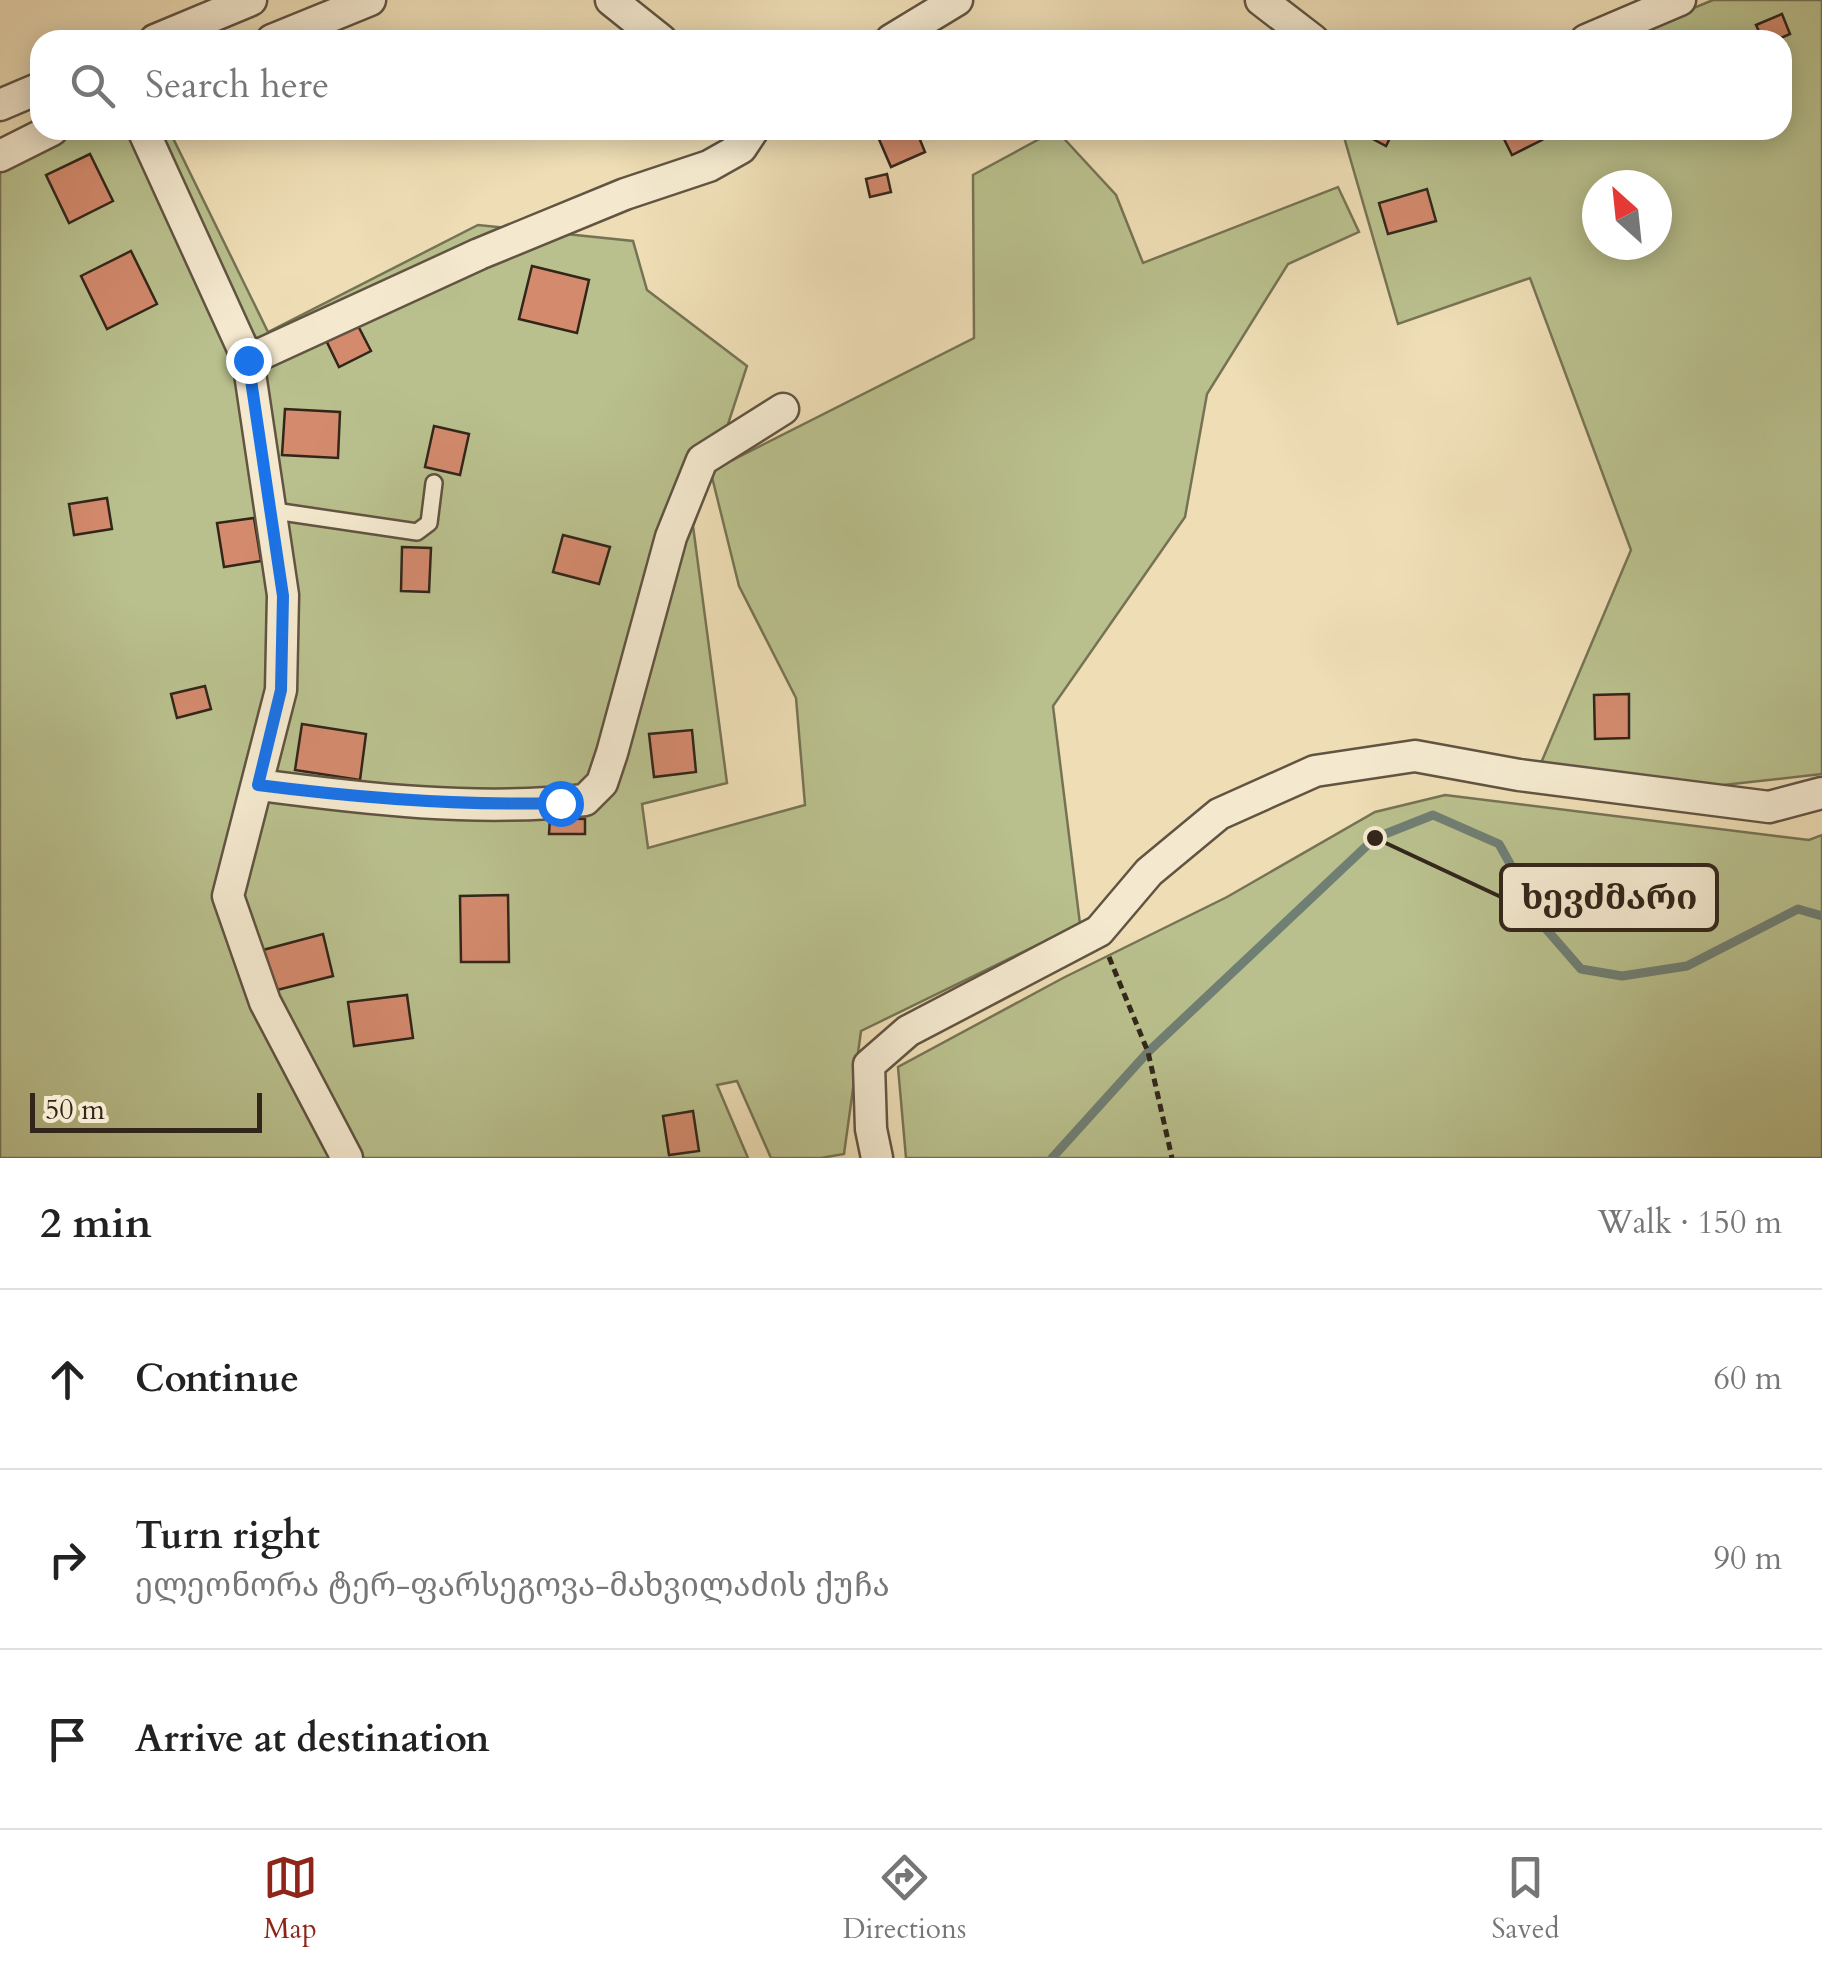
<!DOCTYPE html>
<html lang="en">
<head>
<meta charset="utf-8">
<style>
	:root { --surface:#fff; --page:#f2f2f2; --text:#222; --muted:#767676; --line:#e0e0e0; --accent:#8f2418 }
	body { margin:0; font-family:Cardo,"Noto Serif Georgian",serif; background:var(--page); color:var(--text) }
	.compass { position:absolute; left:1582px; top:170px; width:90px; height:90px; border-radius:50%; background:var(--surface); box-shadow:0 5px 25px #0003; rotate:333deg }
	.scale { position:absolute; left:30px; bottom:25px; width:232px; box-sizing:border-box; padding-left:10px; border:5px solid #32261b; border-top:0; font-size:28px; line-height:35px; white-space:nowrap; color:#32261b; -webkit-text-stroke:8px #f4e9cf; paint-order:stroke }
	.stop { position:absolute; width:30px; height:30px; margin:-22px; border:8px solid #1a73e8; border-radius:50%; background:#fff }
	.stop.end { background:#1a73e8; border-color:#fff; box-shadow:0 2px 10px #0008 }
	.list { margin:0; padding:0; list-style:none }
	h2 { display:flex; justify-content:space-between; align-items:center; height:130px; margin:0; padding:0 40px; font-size:42px }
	h2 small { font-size:32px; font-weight:400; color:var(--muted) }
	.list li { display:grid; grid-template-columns:65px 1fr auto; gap:30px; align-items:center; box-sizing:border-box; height:180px; padding:0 40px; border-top:2px solid var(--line) }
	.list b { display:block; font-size:38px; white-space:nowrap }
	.list p { margin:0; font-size:32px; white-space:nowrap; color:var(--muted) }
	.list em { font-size:32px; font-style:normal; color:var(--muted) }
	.icon { flex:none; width:55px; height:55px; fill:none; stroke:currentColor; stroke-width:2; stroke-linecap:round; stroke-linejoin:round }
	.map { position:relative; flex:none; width:1822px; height:1158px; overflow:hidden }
	.search { position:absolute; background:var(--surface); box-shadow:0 5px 25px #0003; left:30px; right:30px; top:30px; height:110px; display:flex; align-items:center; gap:25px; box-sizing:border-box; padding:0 35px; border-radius:30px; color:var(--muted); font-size:38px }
	.sheet { height:670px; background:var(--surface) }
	nav { display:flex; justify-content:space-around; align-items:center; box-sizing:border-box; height:140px; border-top:2px solid var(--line); background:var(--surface); font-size:28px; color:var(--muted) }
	nav a { display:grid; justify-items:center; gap:5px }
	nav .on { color:var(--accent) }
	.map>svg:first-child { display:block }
	.green { fill:#b9c08d; stroke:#767354; stroke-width:2.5; fill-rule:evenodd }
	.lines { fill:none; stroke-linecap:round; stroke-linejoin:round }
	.stream { stroke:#707f74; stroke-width:9 }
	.building { fill:#d38a6d; stroke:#32261b; stroke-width:2.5 }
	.service-casing { stroke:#615442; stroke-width:20 }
	.minor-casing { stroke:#615442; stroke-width:35 }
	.path { stroke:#32261b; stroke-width:5; stroke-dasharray:8 5; stroke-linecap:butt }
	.service { stroke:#f4e9cf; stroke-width:15 }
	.minor { stroke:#f4e9cf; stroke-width:30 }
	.route { stroke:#1a73e8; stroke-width:12 }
	.leader { fill:none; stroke:#32261b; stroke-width:4 }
	.callout-dot { fill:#32261b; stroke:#f4e9cf; stroke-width:4 }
	.callout { fill:#f4e9cf; stroke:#32261b; stroke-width:4 }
	.callout-label { font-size:35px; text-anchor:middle; font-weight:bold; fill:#32261b }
</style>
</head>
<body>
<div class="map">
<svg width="1822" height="1158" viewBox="0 0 1822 1158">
	<rect width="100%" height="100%" fill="#eeddb5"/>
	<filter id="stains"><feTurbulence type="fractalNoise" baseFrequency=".002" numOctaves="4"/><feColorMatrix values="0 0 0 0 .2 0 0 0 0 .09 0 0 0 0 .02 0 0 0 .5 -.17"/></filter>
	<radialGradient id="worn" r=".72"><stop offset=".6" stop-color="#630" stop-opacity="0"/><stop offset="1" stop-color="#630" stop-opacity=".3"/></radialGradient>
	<path class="green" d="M 1713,0 L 1822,0 L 1822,774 L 1696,788 L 1541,763 L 1631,550 L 1530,278 L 1398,324 L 1342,130 L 1782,130 L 1782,40 L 1616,40 ZM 1597,185 L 1657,185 L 1657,245 L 1597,245 Z
		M 80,130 L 169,130 L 268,332 L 478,225 L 633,241 L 647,290 L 747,366 L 713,470 L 974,338 L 973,175 L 1056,130 L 1116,195 L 1143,263 L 1338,187 L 1359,232 L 1288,264 L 1207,394 L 1185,517 L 1053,706 L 1080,924 L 861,1031 L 844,1154 L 821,1158 L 771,1158 L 737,1081 L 717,1085 L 748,1158 L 0,1158 L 0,170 ZM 711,473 L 739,586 L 796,698 L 805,805 L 648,848 L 642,804 L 727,783 L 693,526 Z
		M 1445,795 L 1809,840 L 1822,835 L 1822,1158 L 906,1158 L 898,1067 L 1063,978 L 1227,897 L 1375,812 Z"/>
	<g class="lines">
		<path class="stream" d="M 1052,1158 L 1148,1052 L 1375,838 L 1433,815 L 1499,844 L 1547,930 L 1581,969 L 1622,976 L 1687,966 L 1798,909 L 1822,916"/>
	</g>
	<path class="building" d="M 1782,14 L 1790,34 L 1776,40 L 1763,40 L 1756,25 Z
		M 875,130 L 916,130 L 925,152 L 891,167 Z
		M 1356,130 L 1394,130 L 1386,146 Z
		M 1537,130 L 1542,140 L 1512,155 L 1500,131 Z
		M 90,154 L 113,201 L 69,223 L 46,175 Z
		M 887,174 L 891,192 L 870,197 L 866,179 Z
		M 1427,189 L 1436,221 L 1388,234 L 1379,203 Z
		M 131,251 L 157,304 L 107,329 L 81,276 Z
		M 532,266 L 589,280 L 577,333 L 519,319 Z
		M 354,318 L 371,351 L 339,367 L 323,334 Z
		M 285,409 L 340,412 L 338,458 L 282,455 Z
		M 434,426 L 469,434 L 460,475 L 425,467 Z
		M 107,498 L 112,529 L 74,535 L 69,504 Z
		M 254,518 L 261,561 L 224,567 L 217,523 Z
		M 563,535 L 610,547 L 599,584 L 553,572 Z
		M 402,547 L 431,548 L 429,592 L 401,591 Z
		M 205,686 L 211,709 L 177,718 L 171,694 Z
		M 1629,694 L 1629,738 L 1595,739 L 1594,695 Z
		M 302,724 L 366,734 L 360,780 L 295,770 Z
		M 692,730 L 696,772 L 654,777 L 649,734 Z
		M 550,818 L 585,819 L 585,834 L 549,834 Z
		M 508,895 L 509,962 L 461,962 L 460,896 Z
		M 323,934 L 333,976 L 273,991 L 263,950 Z
		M 407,995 L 413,1038 L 354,1046 L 348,1002 Z
		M 693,1111 L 699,1151 L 669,1155 L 663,1116 Z"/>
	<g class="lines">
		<g class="service-casing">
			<path id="service" d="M 268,510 L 417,532 L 429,523 L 434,483"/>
		</g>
		<g class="minor-casing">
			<path id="minor" d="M 611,0 L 661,40
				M 1261,0 L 1313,40
				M 155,40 L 251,0
				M 272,40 L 370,0
				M 891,40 L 957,0
				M 1586,40 L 1680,0
				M 0,105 L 40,88
				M 143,130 L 248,360 L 283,595 L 281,690 L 228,896 L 265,1002 L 347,1158
				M 0,156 L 52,130
				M 248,360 L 479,254 L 625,194 L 709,166 L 741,148 L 753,130
				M 259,785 C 366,799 476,812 585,800 L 602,783 L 612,753 L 671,537 L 702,460 L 783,409
				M 877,1158 L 871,1129 L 869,1065 L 908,1031 L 1099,931 L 1149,872 L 1219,814 L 1315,771 L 1415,756 L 1519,775 L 1769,807 L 1822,793"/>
		</g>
		<path class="path" d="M 1109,957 L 1148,1052 L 1172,1158"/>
		<use href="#service" class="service"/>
		<use href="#minor" class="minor"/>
	</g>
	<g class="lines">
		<path class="route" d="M 248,360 L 283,596 L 281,690 L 258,785 C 359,798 458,806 560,803"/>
	</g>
	<path class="leader" d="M1375 838L1501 897"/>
	<circle class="callout-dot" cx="1375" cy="838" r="10"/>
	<rect class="callout" x="1501" y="865" width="216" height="65" rx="10"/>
	<g class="callout-label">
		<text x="1609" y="909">ხევძმარი</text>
	</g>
	<rect width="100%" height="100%" filter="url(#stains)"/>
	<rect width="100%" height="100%" fill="url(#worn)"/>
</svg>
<svg class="compass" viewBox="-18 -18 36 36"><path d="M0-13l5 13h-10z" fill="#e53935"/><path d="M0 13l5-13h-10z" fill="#767676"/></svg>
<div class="scale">50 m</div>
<div class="stop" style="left:560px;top:803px"></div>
<div class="stop end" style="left:248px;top:360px"></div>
<div class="search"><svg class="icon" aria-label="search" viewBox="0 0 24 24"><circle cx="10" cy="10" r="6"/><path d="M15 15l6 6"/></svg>Search here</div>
</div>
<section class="sheet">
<h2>2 min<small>Walk · 150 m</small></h2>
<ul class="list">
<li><svg class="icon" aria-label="ahead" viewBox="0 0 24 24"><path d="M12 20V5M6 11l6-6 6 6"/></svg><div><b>Continue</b></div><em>60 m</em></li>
<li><svg class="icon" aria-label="right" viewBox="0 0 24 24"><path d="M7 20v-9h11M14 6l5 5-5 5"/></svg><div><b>Turn right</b><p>ელეონორა ტერ-ფარსეგოვა-მახვილაძის ქუჩა</p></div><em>90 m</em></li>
<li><svg class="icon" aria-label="arrive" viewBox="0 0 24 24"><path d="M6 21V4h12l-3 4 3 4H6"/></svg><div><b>Arrive at destination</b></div></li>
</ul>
</section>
<nav>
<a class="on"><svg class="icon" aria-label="map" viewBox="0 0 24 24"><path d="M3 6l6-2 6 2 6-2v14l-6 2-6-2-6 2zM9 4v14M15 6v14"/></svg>Map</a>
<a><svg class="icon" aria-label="directions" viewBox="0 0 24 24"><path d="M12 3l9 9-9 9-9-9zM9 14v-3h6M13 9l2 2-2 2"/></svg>Directions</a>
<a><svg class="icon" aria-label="saved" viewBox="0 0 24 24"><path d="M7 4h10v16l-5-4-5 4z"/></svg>Saved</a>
</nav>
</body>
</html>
